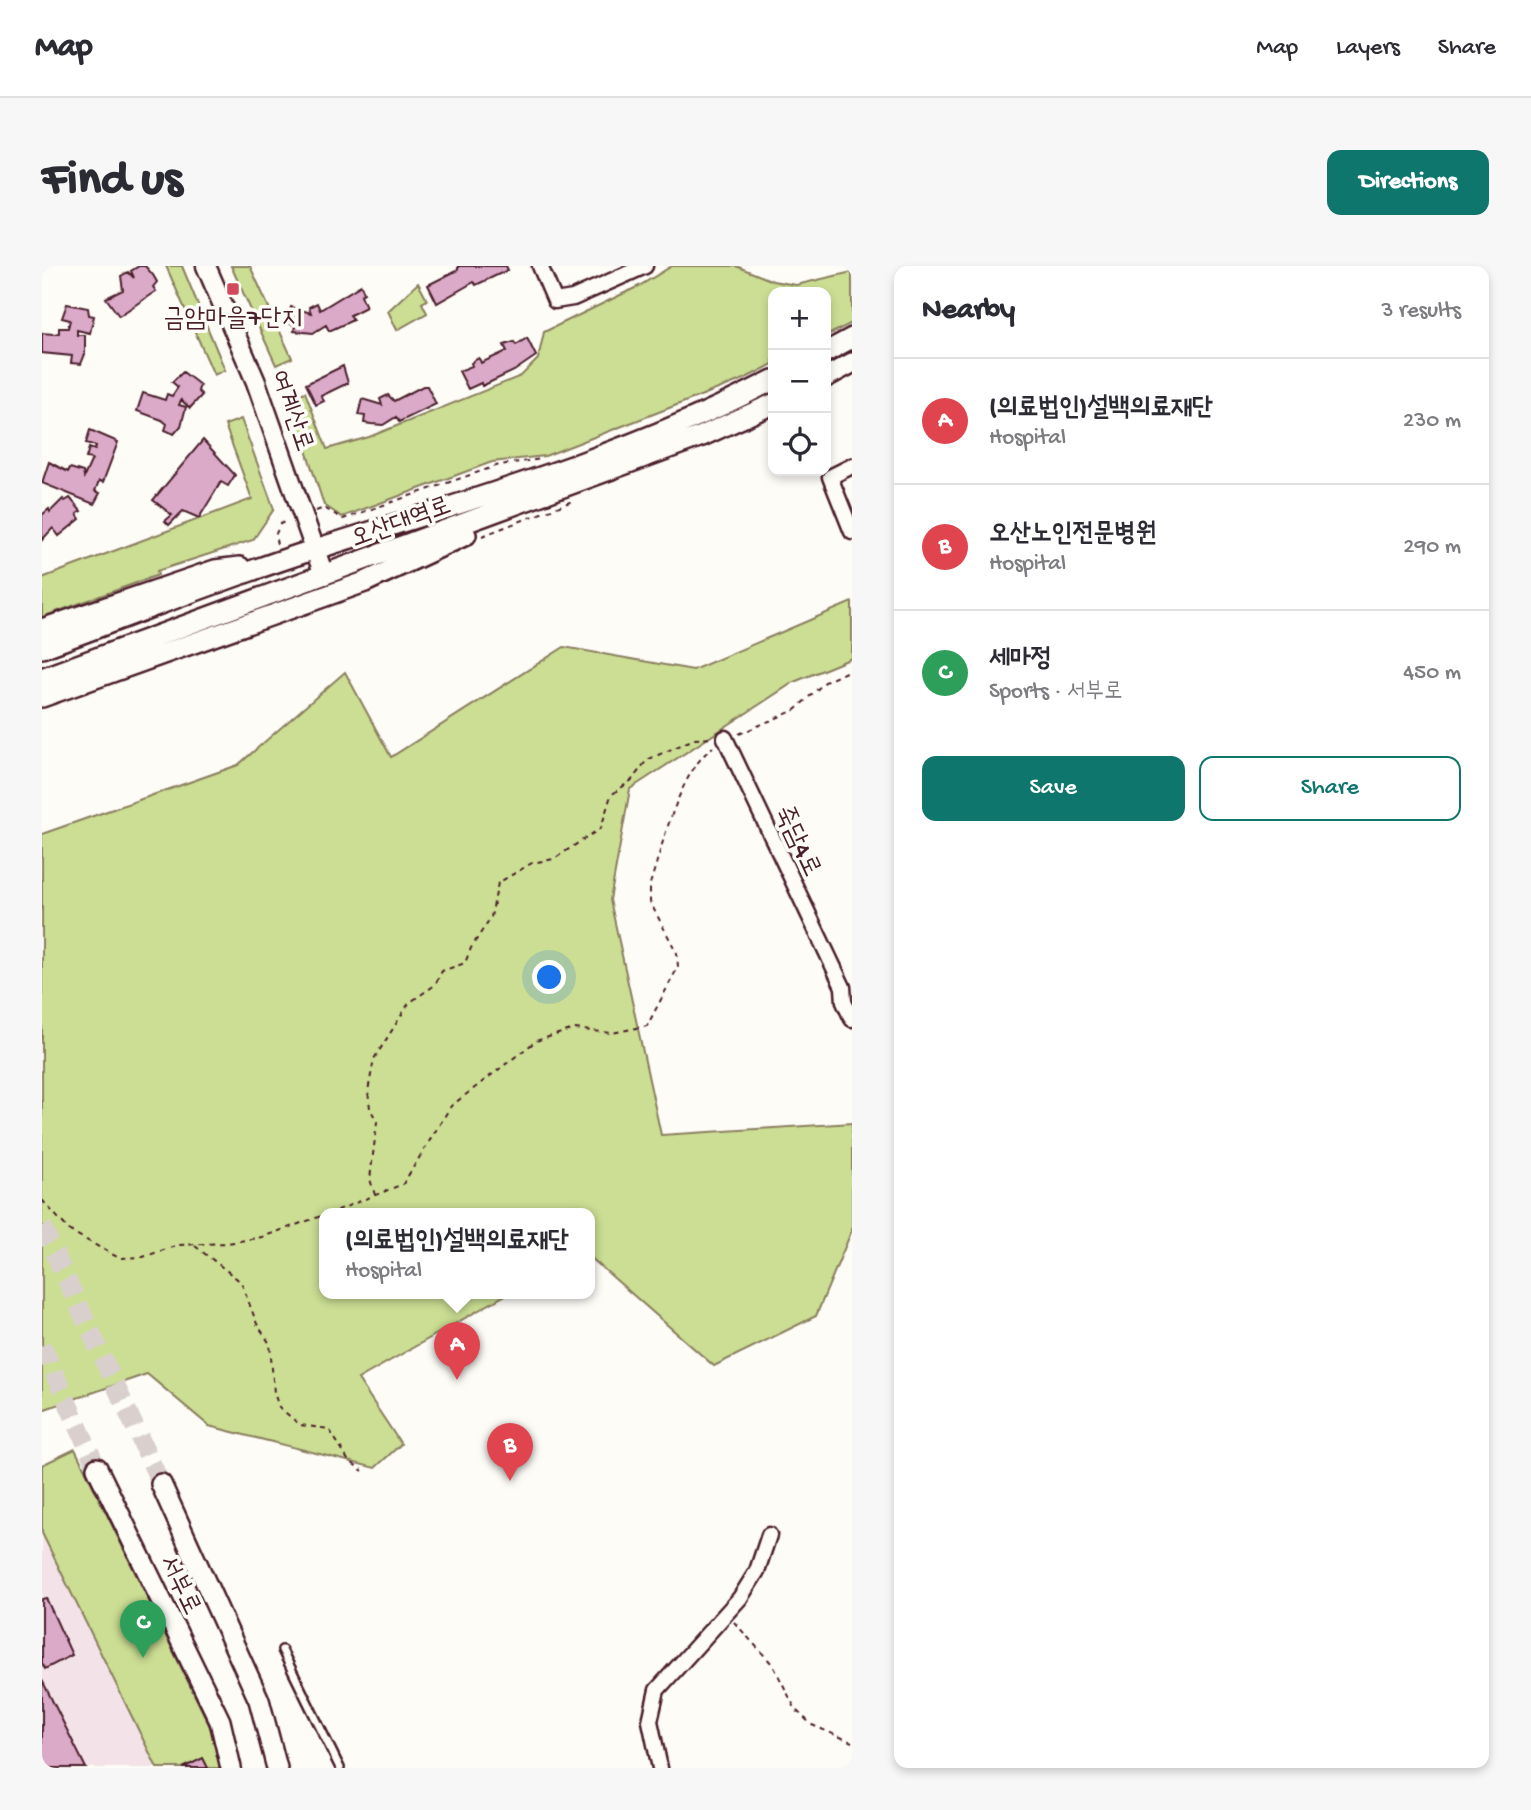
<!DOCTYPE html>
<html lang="en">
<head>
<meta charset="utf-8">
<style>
	:root { --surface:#fff; --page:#f7f7f7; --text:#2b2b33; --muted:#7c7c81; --line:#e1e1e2; --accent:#0f766e }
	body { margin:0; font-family:"Gochi Hand","Poor Story",sans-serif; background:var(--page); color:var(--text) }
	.controls { position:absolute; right:21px; top:21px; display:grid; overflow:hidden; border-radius:14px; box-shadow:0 4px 10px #0003 }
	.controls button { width:63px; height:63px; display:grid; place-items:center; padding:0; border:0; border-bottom:2px solid var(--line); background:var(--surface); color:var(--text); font:35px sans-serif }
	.you { position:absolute; left:508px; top:712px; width:24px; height:24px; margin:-18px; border:5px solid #fff; border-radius:50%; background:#1a73e8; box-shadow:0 0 0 10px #1a73e833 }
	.badge { display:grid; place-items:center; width:46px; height:46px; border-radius:50%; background:var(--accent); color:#fff; font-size:23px; font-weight:700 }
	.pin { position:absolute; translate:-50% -58px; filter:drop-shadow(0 2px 4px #0008) }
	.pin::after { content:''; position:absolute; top:37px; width:24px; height:21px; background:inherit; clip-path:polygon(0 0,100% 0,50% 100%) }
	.popup { position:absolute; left:277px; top:942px; width:276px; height:91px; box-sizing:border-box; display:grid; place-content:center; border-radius:14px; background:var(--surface); filter:drop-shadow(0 2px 5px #0005); font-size:23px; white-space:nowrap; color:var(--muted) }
	.popup b { font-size:26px; color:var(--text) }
	.popup::after { content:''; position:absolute; left:50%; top:100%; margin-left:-14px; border:14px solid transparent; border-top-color:var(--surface) }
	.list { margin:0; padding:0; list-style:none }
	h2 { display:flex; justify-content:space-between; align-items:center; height:91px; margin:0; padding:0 28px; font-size:30px }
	h2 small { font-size:23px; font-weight:400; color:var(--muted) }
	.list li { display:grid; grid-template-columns:46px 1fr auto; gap:21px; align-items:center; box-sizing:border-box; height:126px; padding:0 28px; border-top:2px solid var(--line) }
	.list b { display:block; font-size:26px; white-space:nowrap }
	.list p { margin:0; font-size:23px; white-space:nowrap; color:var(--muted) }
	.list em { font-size:23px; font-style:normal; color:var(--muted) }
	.actions { display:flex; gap:14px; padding:21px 28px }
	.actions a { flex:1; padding:16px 0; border:2px solid var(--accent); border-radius:14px; text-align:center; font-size:24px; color:var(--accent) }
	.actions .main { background:var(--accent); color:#fff }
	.icon { flex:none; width:38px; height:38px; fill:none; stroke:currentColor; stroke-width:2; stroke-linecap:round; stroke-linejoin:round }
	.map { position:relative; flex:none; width:810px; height:1502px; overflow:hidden; border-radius:14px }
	header { display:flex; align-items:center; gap:42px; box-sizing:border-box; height:98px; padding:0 35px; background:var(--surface); border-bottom:2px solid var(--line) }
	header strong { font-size:33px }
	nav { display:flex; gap:38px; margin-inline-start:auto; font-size:24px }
	.intro { display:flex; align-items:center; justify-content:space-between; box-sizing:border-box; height:168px; padding:0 42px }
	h1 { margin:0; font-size:49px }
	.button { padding:18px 32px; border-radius:14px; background:var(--accent); color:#fff; font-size:24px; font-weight:700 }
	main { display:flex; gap:42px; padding:0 42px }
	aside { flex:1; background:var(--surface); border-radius:14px; box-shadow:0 4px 10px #0003 }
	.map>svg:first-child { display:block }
	.built { fill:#f3e3e9 }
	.green { fill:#cbde93; stroke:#8a7e5f; stroke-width:2 }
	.building { fill:#dbaac9; stroke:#4a1f2b; stroke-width:2 }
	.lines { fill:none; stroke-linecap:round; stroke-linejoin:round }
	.secondary-tunnel { stroke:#d9d0ce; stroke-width:19; stroke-dasharray:19 10; stroke-linecap:butt }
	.service-casing { stroke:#4a1f2b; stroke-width:12 }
	.minor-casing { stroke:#4a1f2b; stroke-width:19 }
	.tertiary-casing { stroke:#4a1f2b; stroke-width:23 }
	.secondary-casing { stroke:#4a1f2b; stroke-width:24 }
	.path { stroke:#4a1f2b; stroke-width:2; stroke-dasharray:5 5; stroke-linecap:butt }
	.service { stroke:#fdfcf7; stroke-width:7 }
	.minor { stroke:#fdfcf7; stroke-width:14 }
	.tertiary { stroke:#fdfcf7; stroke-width:18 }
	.secondary { stroke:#fdfcf7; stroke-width:19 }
	.poi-dot { fill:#d1495b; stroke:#fdfcf7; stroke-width:2.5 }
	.labels { text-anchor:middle; stroke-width:7; stroke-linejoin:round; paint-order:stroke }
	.poi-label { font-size:26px; fill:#4a1f2b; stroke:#fdfcf7 }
	.street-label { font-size:26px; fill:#4a1f2b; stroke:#fdfcf7 }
</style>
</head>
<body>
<header>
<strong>Map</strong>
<nav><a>Map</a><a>Layers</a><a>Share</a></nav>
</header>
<div class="intro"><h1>Find us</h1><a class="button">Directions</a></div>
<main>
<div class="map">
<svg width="810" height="1502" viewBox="0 0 810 1502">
	<rect width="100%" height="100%" fill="#fdfcf7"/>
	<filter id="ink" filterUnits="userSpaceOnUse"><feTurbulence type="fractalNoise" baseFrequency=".0143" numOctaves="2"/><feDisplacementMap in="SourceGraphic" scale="14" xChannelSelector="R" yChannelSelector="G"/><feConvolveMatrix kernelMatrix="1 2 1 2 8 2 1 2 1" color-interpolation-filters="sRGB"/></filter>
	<g filter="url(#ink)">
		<path class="built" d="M 0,1267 L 115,1502 L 0,1502 Z"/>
		<path class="green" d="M 124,0 L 140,0 L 183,104 L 172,109 Z
			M 189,0 L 208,0 L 250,92 L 234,99 Z
			M 630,0 L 694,0 L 731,15 L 754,19 L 810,6 L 810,57 L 784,70 L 784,26 L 731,26 L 731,98 L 702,113 L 503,190 L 450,196 L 300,251 L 282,239 L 247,132 L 263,126 L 285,183 L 327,171 L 479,110 L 496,93 L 502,66 L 597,20 Z
			M 376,17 L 385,34 L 380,37 L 385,47 L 355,64 L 346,45 Z
			M 199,153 L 232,243 L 211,274 L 115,305 L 116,309 L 0,351 L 0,312 L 210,233 L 183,159 Z
			M 810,336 L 810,392 L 752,416 L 588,523 L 568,634 L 619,869 L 810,857 L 810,964 L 774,1050 L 672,1100 L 548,991 L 548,948 L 282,948 L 282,1028 L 465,1028 L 316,1113 L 359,1178 L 333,1202 L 167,1160 L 105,1108 L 0,1144 L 0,568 L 196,499 L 303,406 L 349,491 L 522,381 L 651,404 Z
			M 33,1183 L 188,1502 L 115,1502 L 0,1267 L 0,1199 Z"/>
		<path class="building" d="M 97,0 L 103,0 L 111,9 L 115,16 L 111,21 L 114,25 L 77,50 L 64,32 L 81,24 L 79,10 L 86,6 L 92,12 L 89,5 Z
			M 464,0 L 466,4 L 434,19 L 432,16 L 395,37 L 386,19 L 416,4 L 416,0 Z
			M 319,19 L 322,27 L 319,29 L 324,41 L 308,49 L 311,54 L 287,65 L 284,59 L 271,67 L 252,65 L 253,59 L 245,57 L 249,41 L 269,47 L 267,41 L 275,37 L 278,44 Z
			M 25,38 L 46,42 L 47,49 L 52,50 L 48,67 L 35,64 L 35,69 L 43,69 L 43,88 L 39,98 L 29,97 L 30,90 L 0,87 L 0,67 L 12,68 L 17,67 L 17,62 L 26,62 L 28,54 L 20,52 Z
			M 485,72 L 494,90 L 472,105 L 440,120 L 439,117 L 426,123 L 417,105 L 430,100 L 429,97 L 433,94 L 437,92 L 439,97 L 465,85 L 462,79 L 472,76 L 474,79 Z
			M 301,100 L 306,117 L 279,130 L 282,135 L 274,139 L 264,118 Z
			M 141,106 L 158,119 L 156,125 L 160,129 L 148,142 L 139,134 L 137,139 L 144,141 L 139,160 L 132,168 L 123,164 L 125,158 L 120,154 L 95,145 L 101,127 L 123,134 L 125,128 L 130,130 L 136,121 L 130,116 Z
			M 381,120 L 385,120 L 394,138 L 357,156 L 354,151 L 341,159 L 329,158 L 322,157 L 323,150 L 316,149 L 320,133 L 340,139 L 338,133 L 346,129 L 352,135 Z
			M 48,164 L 76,176 L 61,216 L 57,215 L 53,225 L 58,227 L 52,238 L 0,217 L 7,196 L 26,206 L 28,202 L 41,206 L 42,211 L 50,193 L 44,192 L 47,182 L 53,184 L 54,180 L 44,177 Z
			M 161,174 L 193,209 L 186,220 L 179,216 L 157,252 L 141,245 L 127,259 L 123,255 L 130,249 L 111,234 Z
			M 28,232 L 39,245 L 35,248 L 38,253 L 17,270 L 11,262 L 0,274 L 0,249 L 7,243 L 8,246 L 21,233 L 23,235 Z
			M 4,1332 L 30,1389 L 3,1403 L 0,1397 L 0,1333 Z
			M 0,1414 L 44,1502 L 0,1502 Z
			M 161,1492 L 166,1502 L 141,1502 Z"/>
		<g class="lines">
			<path class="secondary-tunnel" d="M 0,960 L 119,1218
				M 0,1080 L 55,1202"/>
			<g class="service-casing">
				<path id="service" d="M 240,1384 L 298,1502"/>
			</g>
			<g class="minor-casing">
				<path id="minor" d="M 498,0 L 513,35 L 531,32 L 603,0
					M 810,200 L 788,211 L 810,266
					M 683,472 L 801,721 L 802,736 L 810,753
					M 618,1502 L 608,1455 L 615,1424 L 698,1332 L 715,1305 L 727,1269"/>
			</g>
			<g class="tertiary-casing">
				<path id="tertiary" d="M 164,0 L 214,116 L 282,309"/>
			</g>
			<g class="secondary-casing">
				<path id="secondary" d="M 784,86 L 810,72
					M 784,111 L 810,97
					M 0,363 L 173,304 L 198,301
					M 0,382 C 91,349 182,312 274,283 C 426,235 590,188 731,114
					M 0,412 L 660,170 L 731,138
					M 0,431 L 323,316 L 424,269
					M 55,1202 L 178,1455 L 189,1502
					M 119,1218 L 217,1434 L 235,1502"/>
			</g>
			<path class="path" d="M 274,245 L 282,242 L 301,253 L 457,199 L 500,193
				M 440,270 L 533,234
				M 235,278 L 233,270 L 238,258 L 245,255
				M 697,468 L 753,444 L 783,416 L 810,403
				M 333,929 L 328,913 L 335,856 L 328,842 L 326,825 L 332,793 L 367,737 L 393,719 L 400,705 L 423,697 L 429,682 L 449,651 L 456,617 L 490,597 L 512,593 L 559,562 L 569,529 L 590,514 L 605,494 L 652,473 L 672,472
				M 0,934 L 28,965 L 77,992 L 101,991 L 136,979 L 186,977 L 220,971 L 282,949
				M 286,948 L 361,918 L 409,840 L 494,775 L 532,763 L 570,767 L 605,760 L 636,701 L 635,687 L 608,636 L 608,618 C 621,578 637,506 671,481
				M 153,980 L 199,1016 L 215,1058 L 228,1078 L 232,1127 L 237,1141 L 258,1159 L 287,1163 L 306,1194 L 321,1205
				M 692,1356 L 731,1399 L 754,1444 L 770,1459 L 810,1476"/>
			<use href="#service" class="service"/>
			<use href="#minor" class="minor"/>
			<use href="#tertiary" class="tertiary"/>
			<use href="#secondary" class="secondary"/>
		</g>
	</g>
	<rect class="poi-dot" x="184" y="16" width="14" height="14" rx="3.5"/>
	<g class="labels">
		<g class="poi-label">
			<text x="191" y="59">금암마을7단지</text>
		</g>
		<g class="street-label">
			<text transform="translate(252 144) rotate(71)" y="9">여계산로</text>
			<text transform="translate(358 254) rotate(-20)" y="9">오산대역로</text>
			<text transform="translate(758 574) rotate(65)" y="9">죽담4로</text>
			<text transform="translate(140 1318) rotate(64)" y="9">서부로</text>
		</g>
	</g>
</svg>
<div class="controls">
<button>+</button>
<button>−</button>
<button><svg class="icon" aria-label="locate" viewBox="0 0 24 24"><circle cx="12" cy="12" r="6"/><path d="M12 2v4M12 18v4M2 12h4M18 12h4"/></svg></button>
</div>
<div class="you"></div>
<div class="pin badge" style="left:415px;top:1114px;background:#e0444e">A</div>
<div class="popup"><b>(의료법인)설백의료재단</b>Hospital</div>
<div class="pin badge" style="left:468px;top:1215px;background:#e0444e">B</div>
<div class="pin badge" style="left:101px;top:1392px;background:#2e9e5b">C</div>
</div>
<aside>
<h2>Nearby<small>3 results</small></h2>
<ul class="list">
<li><span class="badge" style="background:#e0444e">A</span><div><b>(의료법인)설백의료재단</b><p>Hospital</p></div><em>230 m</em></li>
<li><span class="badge" style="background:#e0444e">B</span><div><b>오산노인전문병원</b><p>Hospital</p></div><em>290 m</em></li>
<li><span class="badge" style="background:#2e9e5b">C</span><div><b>세마정</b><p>Sports · 서부로</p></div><em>450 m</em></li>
</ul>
<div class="actions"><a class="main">Save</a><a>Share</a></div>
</aside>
</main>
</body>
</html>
